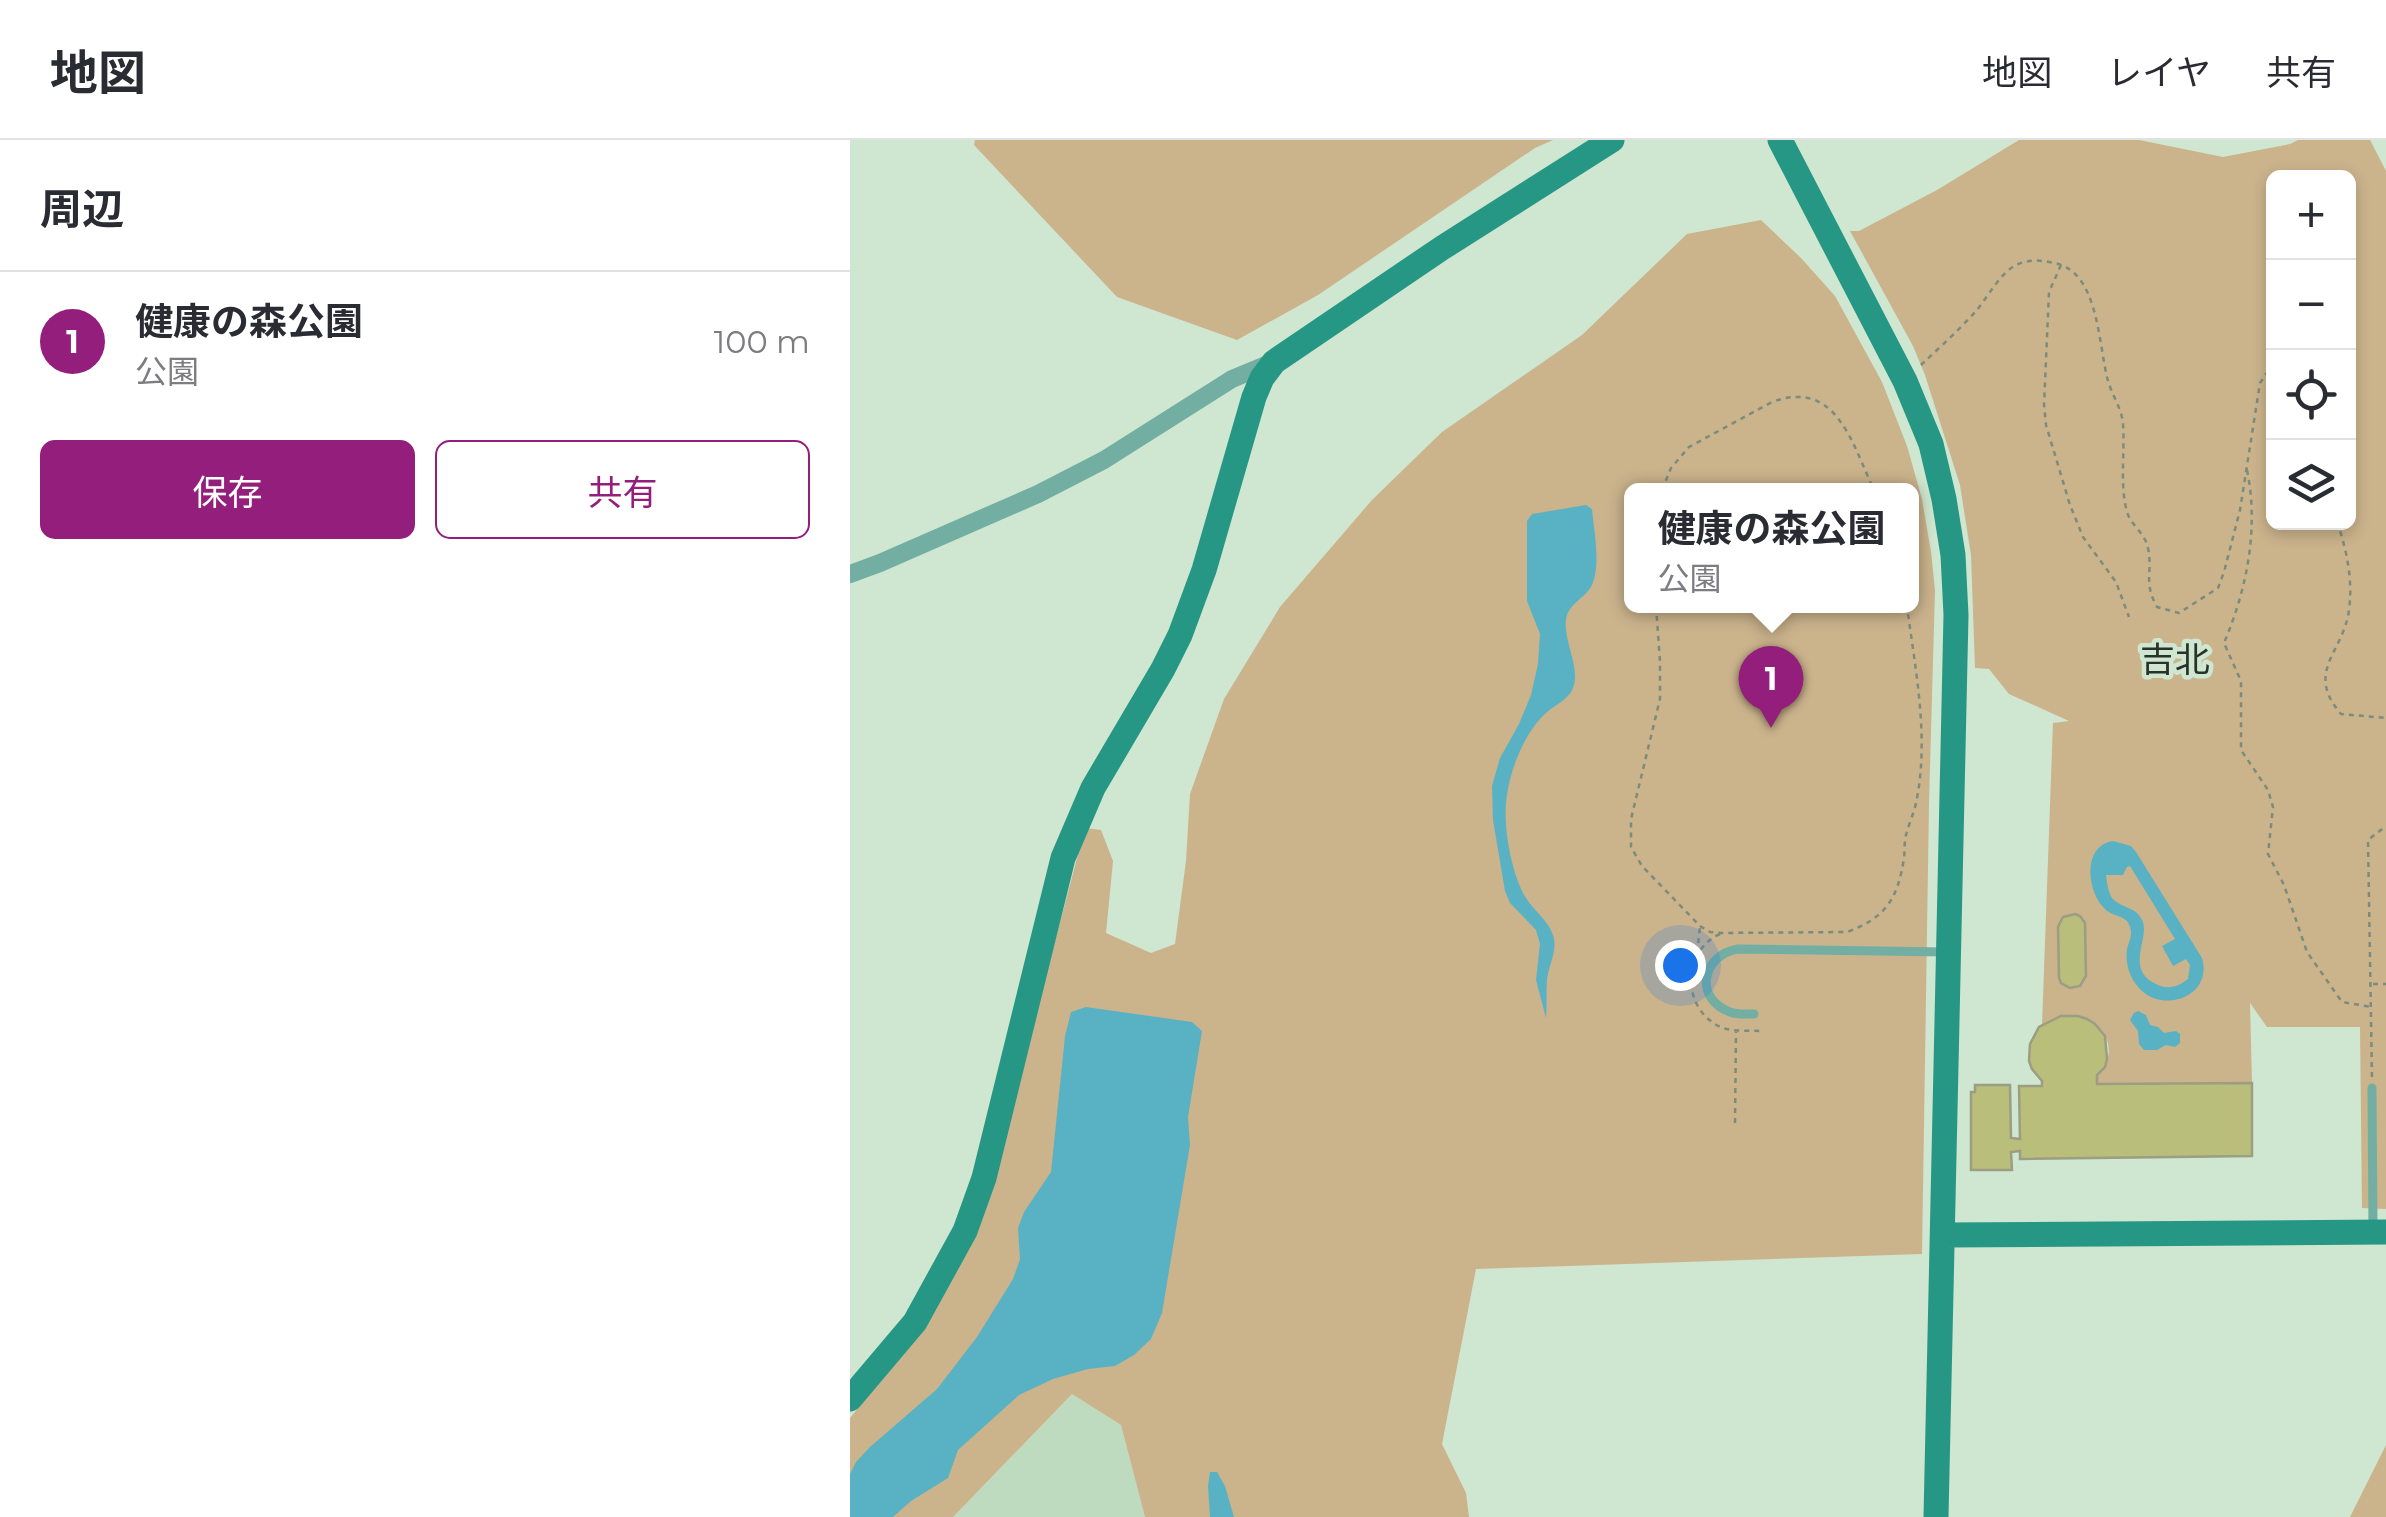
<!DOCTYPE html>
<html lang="ja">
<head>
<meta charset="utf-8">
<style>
	:root { --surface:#fff; --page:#f2f2f3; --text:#2b2b33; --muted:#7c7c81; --line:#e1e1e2; --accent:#941e7b }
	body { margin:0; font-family:Montserrat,"Noto Sans JP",sans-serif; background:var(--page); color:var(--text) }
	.controls { position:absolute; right:30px; top:30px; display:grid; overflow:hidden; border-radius:15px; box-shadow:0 5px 15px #0003 }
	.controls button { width:90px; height:90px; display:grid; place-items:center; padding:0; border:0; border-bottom:2px solid var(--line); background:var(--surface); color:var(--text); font:50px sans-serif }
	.you { position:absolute; left:830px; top:825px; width:35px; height:35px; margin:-25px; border:8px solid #fff; border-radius:50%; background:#1a73e8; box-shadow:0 0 0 15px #1a73e833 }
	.badge { display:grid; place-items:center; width:65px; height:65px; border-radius:50%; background:var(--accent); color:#fff; font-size:32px; font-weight:700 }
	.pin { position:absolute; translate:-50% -82px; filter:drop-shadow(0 2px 5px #0008) }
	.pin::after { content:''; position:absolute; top:52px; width:35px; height:30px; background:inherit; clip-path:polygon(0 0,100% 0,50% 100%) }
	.popup { position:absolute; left:774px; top:343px; width:295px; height:130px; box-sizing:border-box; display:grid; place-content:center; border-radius:15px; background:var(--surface); filter:drop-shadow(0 2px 8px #0005); font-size:32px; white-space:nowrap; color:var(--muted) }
	.popup b { font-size:38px; color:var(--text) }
	.popup::after { content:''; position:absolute; left:50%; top:100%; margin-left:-20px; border:20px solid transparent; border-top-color:var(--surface) }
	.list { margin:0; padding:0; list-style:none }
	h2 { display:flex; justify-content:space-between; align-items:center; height:130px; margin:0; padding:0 40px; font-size:42px }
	h2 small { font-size:32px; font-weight:400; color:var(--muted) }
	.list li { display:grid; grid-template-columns:65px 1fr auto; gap:30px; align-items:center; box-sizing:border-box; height:140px; padding:0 40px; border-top:2px solid var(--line) }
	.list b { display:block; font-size:38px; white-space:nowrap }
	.list p { margin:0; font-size:32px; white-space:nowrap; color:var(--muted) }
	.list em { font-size:32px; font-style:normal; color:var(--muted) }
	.actions { display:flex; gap:20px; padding:30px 40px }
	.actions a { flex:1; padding:22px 0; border:2px solid var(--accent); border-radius:15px; text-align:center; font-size:35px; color:var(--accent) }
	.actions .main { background:var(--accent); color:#fff }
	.icon { flex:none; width:55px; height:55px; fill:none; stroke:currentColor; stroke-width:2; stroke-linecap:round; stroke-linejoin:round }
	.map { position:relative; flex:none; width:1536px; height:1377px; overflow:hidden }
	header { display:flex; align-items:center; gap:60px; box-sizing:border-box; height:140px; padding:0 50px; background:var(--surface); border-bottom:2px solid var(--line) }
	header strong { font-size:48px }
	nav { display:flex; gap:55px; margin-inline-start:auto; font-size:35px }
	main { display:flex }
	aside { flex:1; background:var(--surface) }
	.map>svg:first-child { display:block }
	.built { fill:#bedbbf }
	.green { fill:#cbb38c; fill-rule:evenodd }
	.water { fill:#59b2c4; fill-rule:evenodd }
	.building { fill:#b9be7b; stroke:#9b9e82; stroke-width:2.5 }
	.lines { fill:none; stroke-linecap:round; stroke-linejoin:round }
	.path { stroke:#7c8c7c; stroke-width:2.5; stroke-dasharray:5 5; stroke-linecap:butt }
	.lane { stroke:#72afa2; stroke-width:9 }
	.street { stroke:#72afa2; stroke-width:18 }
	.secondary { stroke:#279785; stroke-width:25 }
	.labels { text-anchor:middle; stroke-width:9; stroke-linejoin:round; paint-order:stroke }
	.quarter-label { font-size:35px; fill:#293229; stroke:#cfe6d0 }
</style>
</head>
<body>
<header>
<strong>地図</strong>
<nav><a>地図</a><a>レイヤ</a><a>共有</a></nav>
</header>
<main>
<aside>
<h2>周辺<small></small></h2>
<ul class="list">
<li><span class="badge">1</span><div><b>健康の森公園</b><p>公園</p></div><em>100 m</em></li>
</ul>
<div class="actions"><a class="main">保存</a><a>共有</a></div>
</aside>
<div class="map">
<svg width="1536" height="1377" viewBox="0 0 1536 1377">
	<rect width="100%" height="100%" fill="#cfe6d0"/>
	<path class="built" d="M 222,1254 L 271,1285 L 295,1377 L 103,1377 Z"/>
	<path class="green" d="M 125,0 L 703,0 L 685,8 L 468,155 L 387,200 L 267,157 L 124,5 Z
		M 1169,0 L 1289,0 L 1373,17 L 1440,4 L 1448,0 L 1520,0 L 1536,31 L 1536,1069 L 1512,1068 L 1510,887 L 1417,887 L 1400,863 L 1402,943 L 1247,944 L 1247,935 C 1280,903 1238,857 1192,885 L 1203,583 L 1219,581 L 1159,554 L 1139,529 L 1125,528 L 1121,415 L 1110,345 L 1075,235 L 1063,206 L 1000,91 L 1009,91 L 1087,50 ZM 1424,38 L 1498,38 L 1498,382 L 1424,382 Z
		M 911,80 L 951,118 L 985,156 L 1032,242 L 1057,306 L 1072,359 L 1081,412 L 1085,450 L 1079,663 L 1072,1114 L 626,1129 L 592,1304 L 616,1353 L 619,1377 L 295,1377 L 271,1285 L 222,1254 L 103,1377 L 0,1377 L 0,1278 L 71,1191 L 142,1040 L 235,688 L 251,690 L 263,721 L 256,793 L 301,813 L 325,804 L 336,721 L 340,654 L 374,559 L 430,467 L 522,360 L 592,292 L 732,195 L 837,94 ZM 781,350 L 1061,350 L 1061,466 L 781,466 Z
		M 1536,1305 L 1536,1377 L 1500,1377 Z"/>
	<path class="water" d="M 736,365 L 742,369 C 744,392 751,424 742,445 C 735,459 718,463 716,480 C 713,500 731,529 723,548 C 719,559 705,565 696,573 C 675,592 661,627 657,655 C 652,683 661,734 676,758 C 684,771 698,780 703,795 C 708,810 699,824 697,839 C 696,852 697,865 696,878 L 686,840 L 690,804 L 686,790 L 660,763 L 655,751 L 643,680 L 642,646 L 650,618 L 669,584 L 681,555 L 688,524 L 690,494 L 677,461 L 677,381 L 682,374 Z
		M 1263,701 L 1281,706 L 1286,712 L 1352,818 C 1363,855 1316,873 1292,851 C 1280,840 1275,825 1277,809 C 1279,801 1283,795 1280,787 C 1277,775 1264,777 1256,770 C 1237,754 1231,706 1263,701 ZM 1280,726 L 1325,799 L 1312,806 L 1323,826 L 1336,819 L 1340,825 L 1338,839 C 1329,846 1319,850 1308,845 C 1274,831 1299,800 1293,782 C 1287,766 1272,769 1262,758 C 1258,752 1257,742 1256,735 L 1273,735 L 1277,727 Z
		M 236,867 L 342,882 L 352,891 L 338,977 L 340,1005 L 312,1173 L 301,1199 L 284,1215 L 265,1226 L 238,1229 L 203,1239 L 169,1255 L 108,1310 L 98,1338 L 61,1361 L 43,1377 L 0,1377 L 0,1334 L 6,1322 L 20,1307 L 87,1249 L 127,1197 L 163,1139 L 170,1119 L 168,1088 L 174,1072 L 201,1032 L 215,896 L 221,872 Z
		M 1288,871 L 1296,875 L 1300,885 L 1308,887 L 1314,893 L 1326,891 L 1330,894 L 1330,903 L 1325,907 L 1316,905 L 1307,910 L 1294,910 L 1289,904 L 1288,891 L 1280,880 L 1284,873 Z
		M 360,1332 L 367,1332 L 375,1346 L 384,1377 L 360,1377 L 358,1346 Z"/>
	<path class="building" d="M 1225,774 L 1230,776 L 1235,783 L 1236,836 L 1230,846 L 1220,848 L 1211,843 L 1209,838 L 1208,787 L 1213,777 Z
		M 1211,876 L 1228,876 L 1237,879 L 1245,884 L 1255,896 L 1257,919 L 1255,927 L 1247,935 L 1247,944 L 1402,943 L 1402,1016 L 1170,1019 L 1170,1011 L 1161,1012 L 1162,1030 L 1121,1030 L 1121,952 L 1125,952 L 1125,945 L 1160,945 L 1161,998 L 1170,999 L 1169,946 L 1192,946 L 1192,941 L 1182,929 L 1179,921 L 1180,904 L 1189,887 Z"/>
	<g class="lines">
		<path class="path" d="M 1211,125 L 1199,152 L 1194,265 L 1196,285 L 1220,365 L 1233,397 L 1266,442 L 1279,477
			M 1071,225 C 1089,208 1109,190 1126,171 C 1138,157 1149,134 1166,125 C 1178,119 1192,120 1204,123 C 1249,131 1248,204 1258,241 C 1262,255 1272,269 1273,284 C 1275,312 1270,341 1276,368 C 1279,385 1295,392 1298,408 C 1303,432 1293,442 1307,467 L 1329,473 L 1368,448 L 1374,432 L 1390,370 L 1410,243 L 1418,231 L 1424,229
			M 1397,330 C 1409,388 1397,449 1374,503 L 1391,541 L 1391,610 L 1418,650 L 1423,667 L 1418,714 L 1434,745 L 1457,812 L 1492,862 L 1522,867
			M 812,350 L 821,328 L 839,307 L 922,262 C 987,238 1002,304 1024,350
			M 1487,382 C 1497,410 1503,441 1499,470 C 1494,512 1454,531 1491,574 L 1536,578
			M 806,466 L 810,521 L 810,559 L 781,679 L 781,707 L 792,726 L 850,786 L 860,792 L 871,793 L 997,792 C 1036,778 1048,758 1054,718 C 1055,710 1054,703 1056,695 C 1059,683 1065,671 1067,658 C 1079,595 1065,528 1057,466
			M 870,794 C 834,810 831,863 865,884 C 878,893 896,890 911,891
			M 847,813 L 850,787
			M 1523,844 L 1536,844
			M 1522,937 L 1518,700 L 1536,686
			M 885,983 L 886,892"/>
		<path class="lane" d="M 904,874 C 896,874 887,875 880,872 C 844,859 851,815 888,809 L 1096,812
			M 1522,948 L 1523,1089"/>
		<path class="street" d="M 0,434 L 30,423 L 188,354 L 254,320 L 382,239 L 423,222"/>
		<path class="secondary" d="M 930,0 L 1055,241 L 1081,304 L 1094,359 L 1103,415 L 1106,475 L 1086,1377
			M 1093,1095 L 1536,1092
			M 0,1259 L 65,1182 L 115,1091 L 134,1038 L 213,718 L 243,648 L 313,529 L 330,495 L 354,430 L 404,257 L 412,238 L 424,222 L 592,108 L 762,0"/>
	</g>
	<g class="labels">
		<g class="quarter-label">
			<text x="1325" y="532">吉北</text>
		</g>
	</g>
</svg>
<div class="controls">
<button>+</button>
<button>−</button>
<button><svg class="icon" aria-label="locate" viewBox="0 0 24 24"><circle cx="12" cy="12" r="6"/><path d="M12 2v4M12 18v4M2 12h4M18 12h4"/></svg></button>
<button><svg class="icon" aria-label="layers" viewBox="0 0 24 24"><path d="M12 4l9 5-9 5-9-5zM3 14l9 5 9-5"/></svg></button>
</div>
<div class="you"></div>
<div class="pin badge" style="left:921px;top:588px">1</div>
<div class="popup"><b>健康の森公園</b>公園</div>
</div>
</main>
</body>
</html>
